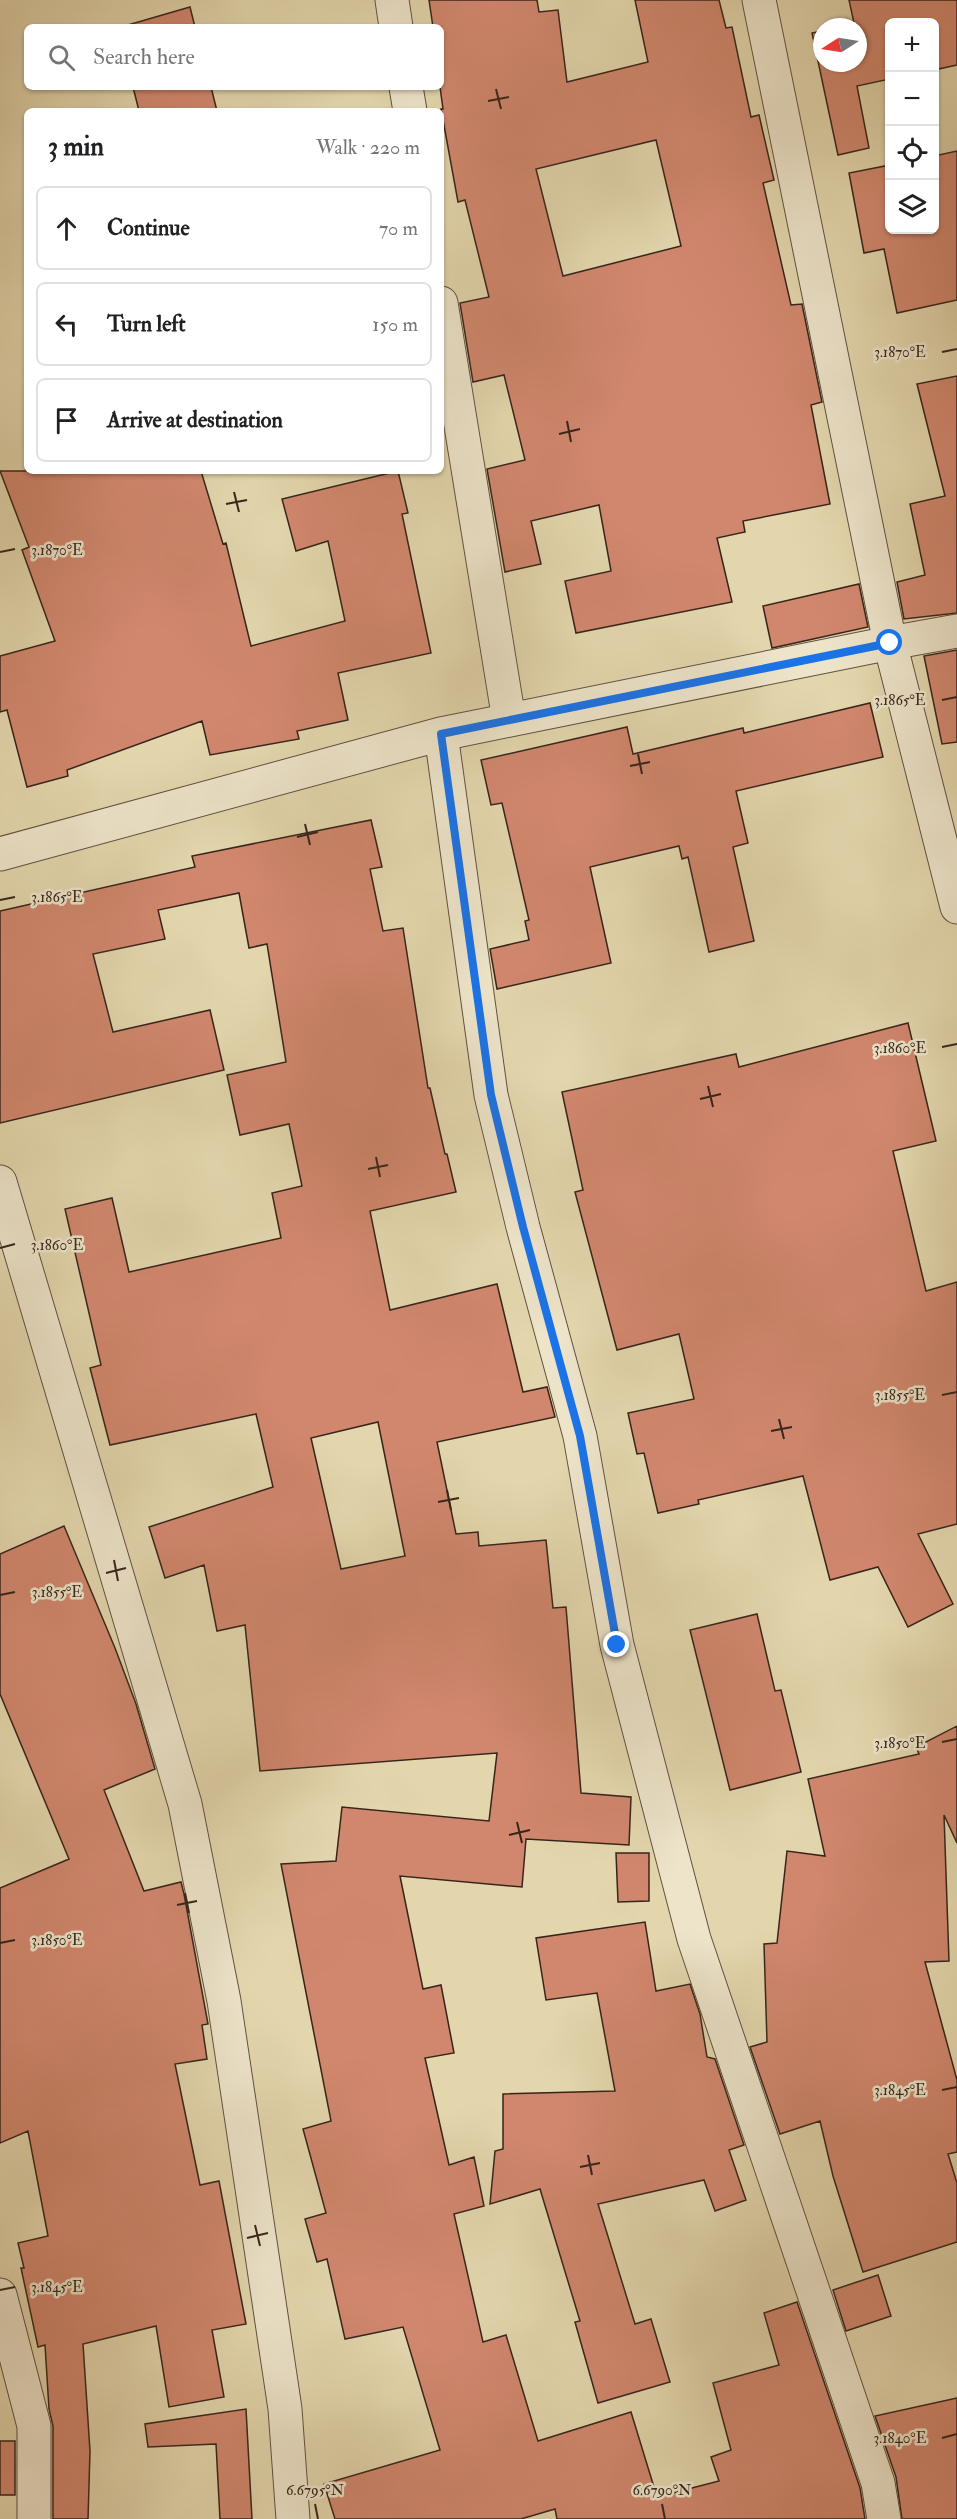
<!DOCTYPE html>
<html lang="en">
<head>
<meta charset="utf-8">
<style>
	:root { --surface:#fff; --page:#f2f2f2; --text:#202124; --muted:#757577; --line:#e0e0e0 }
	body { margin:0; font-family:"IM FELL Double Pica",serif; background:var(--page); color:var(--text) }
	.controls { position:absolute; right:18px; top:18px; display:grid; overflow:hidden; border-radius:9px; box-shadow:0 2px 4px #0004 }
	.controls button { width:54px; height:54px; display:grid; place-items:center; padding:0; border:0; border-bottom:2px solid var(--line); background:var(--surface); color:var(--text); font:30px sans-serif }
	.compass { position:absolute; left:813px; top:18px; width:54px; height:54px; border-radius:50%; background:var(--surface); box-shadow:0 2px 4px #0004; rotate:258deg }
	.stop { position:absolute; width:18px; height:18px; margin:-14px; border:4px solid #1a73e8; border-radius:50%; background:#fff }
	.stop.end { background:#1a73e8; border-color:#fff; box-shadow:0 2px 6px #0008 }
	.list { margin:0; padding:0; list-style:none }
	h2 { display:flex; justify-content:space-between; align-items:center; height:78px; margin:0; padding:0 24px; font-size:26px }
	h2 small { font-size:20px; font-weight:400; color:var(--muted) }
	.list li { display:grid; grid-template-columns:39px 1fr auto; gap:18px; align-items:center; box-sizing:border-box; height:84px; margin:0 12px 12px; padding:0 12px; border:2px solid var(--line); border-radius:9px }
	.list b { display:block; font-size:22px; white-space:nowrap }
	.list em { font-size:20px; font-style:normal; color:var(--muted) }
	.icon { flex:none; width:33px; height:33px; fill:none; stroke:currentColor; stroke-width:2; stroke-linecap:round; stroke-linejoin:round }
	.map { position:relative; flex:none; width:957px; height:2519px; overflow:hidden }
	.search { position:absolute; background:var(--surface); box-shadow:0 2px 4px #0004; left:24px; top:24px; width:420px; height:66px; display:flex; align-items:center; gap:15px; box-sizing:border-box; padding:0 21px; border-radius:9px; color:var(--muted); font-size:22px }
	.panel { position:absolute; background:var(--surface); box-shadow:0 2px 4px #0004; left:24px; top:108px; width:420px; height:366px; border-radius:9px }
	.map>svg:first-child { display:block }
	.building { fill:#d1876e; stroke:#36251b; stroke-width:1.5; fill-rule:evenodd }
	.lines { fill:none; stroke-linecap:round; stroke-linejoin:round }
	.minor-casing { stroke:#615140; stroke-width:35 }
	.minor { stroke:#ede4ca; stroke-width:33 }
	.route { stroke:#1a73e8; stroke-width:8 }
	.ticks { fill:none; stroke:#36251b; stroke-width:2 }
	.ticks-label { font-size:15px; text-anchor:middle; fill:#36251b; stroke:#ede4ca; stroke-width:5; stroke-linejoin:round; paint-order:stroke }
</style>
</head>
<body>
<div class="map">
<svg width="957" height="2519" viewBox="0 0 957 2519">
	<rect width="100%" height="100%" fill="#e3d6ad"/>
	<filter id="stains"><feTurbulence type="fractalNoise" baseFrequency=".00333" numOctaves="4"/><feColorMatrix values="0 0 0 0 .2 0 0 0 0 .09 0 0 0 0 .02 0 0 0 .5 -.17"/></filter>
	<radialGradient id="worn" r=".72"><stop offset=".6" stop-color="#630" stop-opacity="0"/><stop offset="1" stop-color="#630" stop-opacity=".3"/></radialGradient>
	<path class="building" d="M 429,0 L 537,0 L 539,12 L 558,10 L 567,82 L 648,62 L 635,0 L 719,0 L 726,28 L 732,27 L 751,117 L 759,115 L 774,180 L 763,183 L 791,305 L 802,304 L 822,402 L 811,405 L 830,504 L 743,521 L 745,532 L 717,538 L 732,602 L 576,633 L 565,581 L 611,571 L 599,505 L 531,521 L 541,564 L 505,572 L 487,469 L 525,460 L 504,375 L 473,382 L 460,303 L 489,297 L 465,200 L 458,202 L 441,109 L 443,109 L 440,87 L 441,27 L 433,27 ZM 656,140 L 681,246 L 563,276 L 536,169 Z
		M 849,0 L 957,0 L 957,65 L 934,70 L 934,22 L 890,22 L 890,79 L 857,86 L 869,148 L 838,155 L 812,33 L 822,31 L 822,63 L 858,63 L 858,27 L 837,27 L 854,23 Z
		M 190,7 L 195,27 L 121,27 Z
		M 133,87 L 211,87 L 217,111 L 139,111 Z
		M 957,151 L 957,300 L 897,313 L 884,249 L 864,253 L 849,173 L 890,165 L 890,230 L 934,230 L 934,156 Z
		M 957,376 L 957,613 L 904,619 L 897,582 L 925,575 L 910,504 L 945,496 L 917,384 Z
		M 0,471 L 201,471 L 223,544 L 226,543 L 251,646 L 345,621 L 328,541 L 296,551 L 282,499 L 398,471 L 408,513 L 402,514 L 431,653 L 338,673 L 348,720 L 297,731 L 299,739 L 210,755 L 202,721 L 67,770 L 68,776 L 27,787 L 7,710 L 0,712 L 0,656 L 55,641 L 22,550 L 29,547 Z
		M 859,584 L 868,627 L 772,648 L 763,606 Z
		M 957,650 L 957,742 L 942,744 L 924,656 Z
		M 870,703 L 883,757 L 736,791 L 748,843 L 733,847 L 754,941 L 709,952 L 688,857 L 682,859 L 679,846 L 590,867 L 611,963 L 497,989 L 490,949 L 529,940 L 525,921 L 529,920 L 502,803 L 491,805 L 481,760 L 627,727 L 633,754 L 743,728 L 744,733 Z
		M 371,820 L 382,867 L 370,869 L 383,931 L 403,928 L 428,1088 L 430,1088 L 445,1154 L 447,1154 L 456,1192 L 370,1211 L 390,1310 L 497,1284 L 523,1392 L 547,1387 L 555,1417 L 437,1442 L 456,1534 L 478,1532 L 479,1546 L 546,1540 L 553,1608 L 566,1607 L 581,1793 L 631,1797 L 629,1845 L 526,1839 L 522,1887 L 400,1876 L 423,1989 L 441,1985 L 454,2053 L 425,2058 L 449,2165 L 474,2157 L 484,2206 L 454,2214 L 483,2342 L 506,2335 L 538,2441 L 631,2412 L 657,2497 L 719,2481 L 711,2457 L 731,2450 L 713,2383 L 779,2365 L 764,2313 L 797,2302 L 860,2488 L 865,2519 L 557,2519 L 555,2509 L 521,2519 L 335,2519 L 324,2484 L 440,2450 L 403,2327 L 345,2339 L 327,2259 L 317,2262 L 305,2219 L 326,2213 L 303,2129 L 331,2121 L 281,1864 L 336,1861 L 342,1807 L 489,1821 L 497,1753 L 260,1771 L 245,1625 L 217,1631 L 204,1565 L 165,1578 L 149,1527 L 273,1487 L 256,1414 L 110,1445 L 90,1368 L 101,1365 L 65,1209 L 112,1198 L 129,1272 L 281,1238 L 272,1193 L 302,1186 L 289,1124 L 240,1135 L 227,1075 L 286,1062 L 267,944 L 249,948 L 239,893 L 158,910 L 165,939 L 93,954 L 113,1032 L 210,1010 L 224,1070 L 0,1123 L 0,911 L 195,867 L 192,856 ZM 378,1422 L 405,1556 L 341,1569 L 311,1438 Z
		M 908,1023 L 936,1141 L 893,1151 L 926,1291 L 957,1282 L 957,1524 L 918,1534 L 953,1604 L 908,1627 L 878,1567 L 830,1580 L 803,1476 L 698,1500 L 699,1504 L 658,1513 L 644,1453 L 637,1454 L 628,1413 L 694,1399 L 679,1334 L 617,1350 L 575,1192 L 583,1190 L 562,1092 L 736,1054 L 739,1067 Z
		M 64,1526 L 115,1648 L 136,1704 L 155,1769 L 104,1790 L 144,1891 L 181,1882 L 184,1894 L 208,2024 L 202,2025 L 207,2059 L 175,2064 L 200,2185 L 219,2181 L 246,2324 L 212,2330 L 224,2397 L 169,2407 L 156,2326 L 83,2344 L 90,2451 L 88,2519 L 53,2519 L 53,2426 L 49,2409 L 45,2345 L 38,2347 L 21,2268 L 24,2268 L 18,2243 L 48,2236 L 28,2131 L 0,2143 L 0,1888 L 69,1859 L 0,1694 L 0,1554 Z
		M 757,1614 L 775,1691 L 781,1690 L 801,1772 L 730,1790 L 690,1630 Z
		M 957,1726 L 957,1843 L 944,1815 L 949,1961 L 925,1962 L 957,2080 L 957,2152 L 948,2154 L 957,2183 L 957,2242 L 863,2272 L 833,2176 L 820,2121 L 780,2134 L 750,2047 L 767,2042 L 764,1944 L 777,1943 L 787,1851 L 825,1856 L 808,1779 L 919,1754 L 916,1747 Z
		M 616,1853 L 649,1853 L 649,1901 L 618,1902 Z
		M 645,1922 L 656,1991 L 690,1984 L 700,2014 L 707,2057 L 715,2059 L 744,2145 L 729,2150 L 746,2200 L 715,2211 L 704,2180 L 598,2204 L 635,2324 L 651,2319 L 670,2382 L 598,2403 L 575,2322 L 580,2321 L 540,2189 L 490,2204 L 495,2151 L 503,2149 L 503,2094 L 615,2091 L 597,1993 L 546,2000 L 536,1938 Z
		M 878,2275 L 891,2316 L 846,2331 L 833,2290 Z
		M 957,2398 L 957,2519 L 902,2519 L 896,2477 L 875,2416 Z
		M 246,2409 L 252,2519 L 220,2519 L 216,2444 L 148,2447 L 145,2424 Z
		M 0,2441 L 15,2441 L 15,2495 L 0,2495 Z"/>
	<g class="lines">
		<g class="minor-casing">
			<path id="minor" d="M 392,0 L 396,27
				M 759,0 L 890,643 L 957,907
				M 406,87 L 410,111
				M 441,303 L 509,720
				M 441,734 L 491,1095 L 523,1227 L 580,1436 L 617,1645 L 694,1939 L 878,2483 L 884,2519
				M 0,854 L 441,734 L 890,643 L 957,631
				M 0,1182 L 185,1804 L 224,2001 L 285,2409 L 293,2519
				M 0,2295 L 34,2426 L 34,2519"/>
		</g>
		<use href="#minor" class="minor"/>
	</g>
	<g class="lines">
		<path class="route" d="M 617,1645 L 580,1436 L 523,1227 L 491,1095 L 441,734 L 890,643"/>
	</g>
	<path class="ticks" d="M 496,89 L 501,109M 488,101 L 509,97M 942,352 L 957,349M 567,421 L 571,442M 559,434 L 580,429M 234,492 L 239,512M 226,504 L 247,500M 0,552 L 15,549M 942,700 L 957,697M 638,754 L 642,774M 630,766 L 650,762M 305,824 L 310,845M 297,837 L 318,832M 0,900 L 15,897M 942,1047 L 957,1044M 708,1086 L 713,1107M 700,1099 L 721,1094M 376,1157 L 380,1177M 368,1169 L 388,1165M 0,1248 L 15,1244M 942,1395 L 957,1392M 779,1419 L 784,1439M 771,1431 L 792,1427M 447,1490 L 451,1510M 438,1502 L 459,1498M 114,1560 L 118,1581M 106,1573 L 126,1568M 0,1595 L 15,1592M 942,1742 L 957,1739M 517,1822 L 522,1843M 509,1835 L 530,1830M 185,1893 L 189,1913M 177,1905 L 197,1901M 0,1943 L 15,1940M 942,2090 L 957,2087M 588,2155 L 592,2175M 580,2167 L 600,2163M 255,2225 L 260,2246M 247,2238 L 268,2233M 0,2290 L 15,2287M 942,2438 L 957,2434M 315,2504 L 318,2519M 662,2504 L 665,2519"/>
	<g class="ticks-label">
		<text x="900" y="357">3.1870°E</text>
		<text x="57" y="555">3.1870°E</text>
		<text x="900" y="705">3.1865°E</text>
		<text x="57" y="902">3.1865°E</text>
		<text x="900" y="1053">3.1860°E</text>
		<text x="57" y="1250">3.1860°E</text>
		<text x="900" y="1400">3.1855°E</text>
		<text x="57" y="1597">3.1855°E</text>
		<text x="900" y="1748">3.1850°E</text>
		<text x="57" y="1945">3.1850°E</text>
		<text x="900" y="2095">3.1845°E</text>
		<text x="57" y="2292">3.1845°E</text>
		<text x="900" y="2443">3.1840°E</text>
		<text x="315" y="2495">6.6795°N</text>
		<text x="662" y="2495">6.6790°N</text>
	</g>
	<rect width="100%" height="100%" filter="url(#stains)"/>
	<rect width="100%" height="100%" fill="url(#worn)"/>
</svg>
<div class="controls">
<button>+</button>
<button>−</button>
<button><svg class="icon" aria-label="locate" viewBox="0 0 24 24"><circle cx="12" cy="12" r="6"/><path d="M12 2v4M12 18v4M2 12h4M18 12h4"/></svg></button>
<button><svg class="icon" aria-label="layers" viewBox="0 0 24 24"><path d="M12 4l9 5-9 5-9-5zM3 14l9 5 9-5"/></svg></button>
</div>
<svg class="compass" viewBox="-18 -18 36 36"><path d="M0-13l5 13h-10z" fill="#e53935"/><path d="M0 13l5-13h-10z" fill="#757577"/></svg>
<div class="stop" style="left:890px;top:643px"></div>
<div class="stop end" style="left:617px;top:1645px"></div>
<div class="search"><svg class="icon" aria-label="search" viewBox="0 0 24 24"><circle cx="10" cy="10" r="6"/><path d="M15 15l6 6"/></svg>Search here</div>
<section class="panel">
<h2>3 min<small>Walk · 220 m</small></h2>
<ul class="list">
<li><svg class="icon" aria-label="ahead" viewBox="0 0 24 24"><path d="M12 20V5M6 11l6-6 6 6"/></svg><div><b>Continue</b></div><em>70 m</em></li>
<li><svg class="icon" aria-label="left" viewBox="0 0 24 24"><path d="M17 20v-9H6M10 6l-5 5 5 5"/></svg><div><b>Turn left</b></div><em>150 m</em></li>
<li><svg class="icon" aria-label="arrive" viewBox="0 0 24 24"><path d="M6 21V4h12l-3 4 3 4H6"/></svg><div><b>Arrive at destination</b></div></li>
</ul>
</section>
</div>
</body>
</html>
